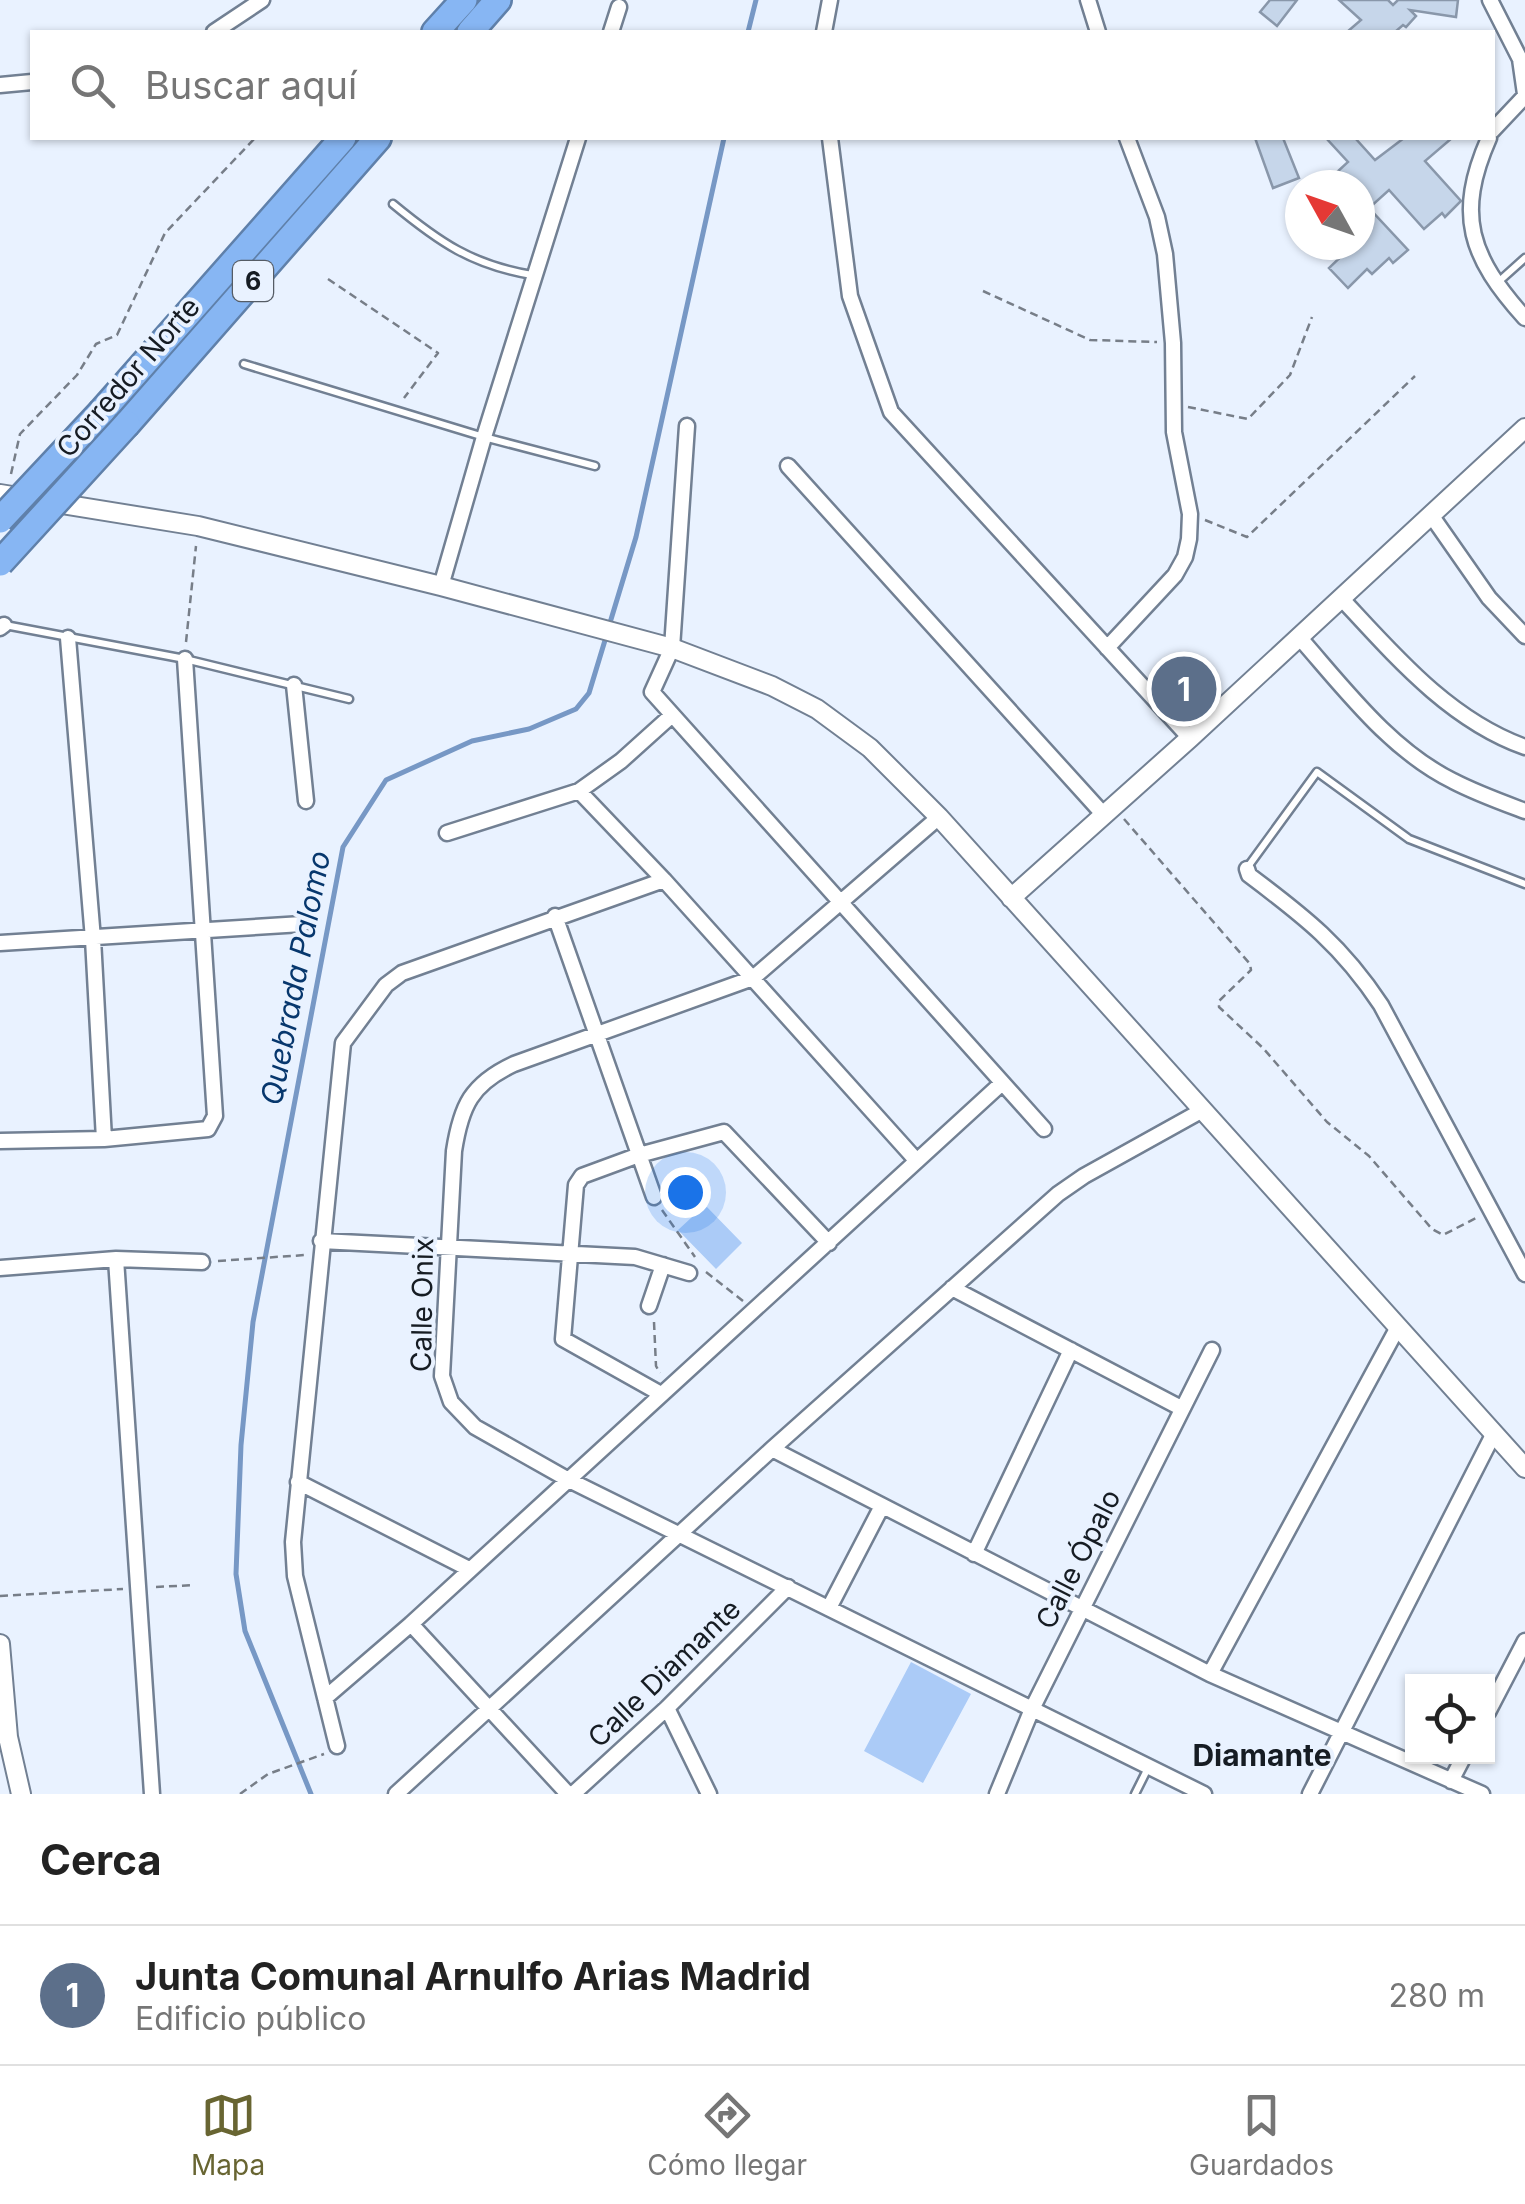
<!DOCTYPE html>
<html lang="es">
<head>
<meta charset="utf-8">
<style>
	:root { --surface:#fff; --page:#f6f6f6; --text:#222; --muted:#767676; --line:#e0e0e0; --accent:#686532 }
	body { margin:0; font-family:Inter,sans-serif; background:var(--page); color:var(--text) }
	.controls { position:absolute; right:30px; bottom:30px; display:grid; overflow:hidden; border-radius:0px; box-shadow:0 2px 8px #0004 }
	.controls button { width:90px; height:90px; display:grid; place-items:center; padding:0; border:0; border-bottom:2px solid var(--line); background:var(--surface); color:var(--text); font:50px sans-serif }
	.compass { position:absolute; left:1285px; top:170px; width:90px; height:90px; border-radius:50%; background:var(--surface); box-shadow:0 2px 8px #0004; rotate:310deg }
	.you { position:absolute; left:685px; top:1192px; width:35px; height:35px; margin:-25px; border:8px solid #fff; border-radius:50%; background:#1a73e8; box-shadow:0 0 0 15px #1a73e833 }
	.badge { display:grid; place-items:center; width:65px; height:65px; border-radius:50%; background:var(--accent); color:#fff; font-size:32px; font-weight:700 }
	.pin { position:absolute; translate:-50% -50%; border:5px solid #fff; box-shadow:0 2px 10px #0006 }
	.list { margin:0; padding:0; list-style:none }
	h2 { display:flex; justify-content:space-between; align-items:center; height:130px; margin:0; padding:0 40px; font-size:42px }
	h2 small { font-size:32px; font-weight:400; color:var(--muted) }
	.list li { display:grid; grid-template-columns:65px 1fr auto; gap:30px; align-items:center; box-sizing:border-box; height:140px; padding:0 40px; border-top:2px solid var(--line) }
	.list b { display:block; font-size:38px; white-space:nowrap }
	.list p { margin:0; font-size:32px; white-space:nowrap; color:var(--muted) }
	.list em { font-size:32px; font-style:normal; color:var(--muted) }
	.icon { flex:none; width:55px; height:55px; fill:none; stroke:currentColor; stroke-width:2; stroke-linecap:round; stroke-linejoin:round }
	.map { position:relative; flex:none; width:1525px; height:1794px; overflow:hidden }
	.search { position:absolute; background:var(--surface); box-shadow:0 2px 8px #0004; left:30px; right:30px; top:30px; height:110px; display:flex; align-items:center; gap:25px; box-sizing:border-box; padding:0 35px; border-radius:0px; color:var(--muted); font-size:38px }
	.sheet { height:270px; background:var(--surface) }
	nav { display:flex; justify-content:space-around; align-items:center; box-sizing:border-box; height:140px; border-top:2px solid var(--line); background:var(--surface); font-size:28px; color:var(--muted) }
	nav a { display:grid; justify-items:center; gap:5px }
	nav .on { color:var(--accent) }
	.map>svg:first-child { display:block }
	.green { fill:#abcbf7 }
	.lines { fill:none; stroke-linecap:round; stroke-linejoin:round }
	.stream { stroke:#7798c5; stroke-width:5 }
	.building { fill:#c6d6ea; stroke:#8997aa; stroke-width:2.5 }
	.service-casing { stroke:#728093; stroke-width:11 }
	.minor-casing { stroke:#728093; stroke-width:19 }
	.tertiary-casing { stroke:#728093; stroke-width:22 }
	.motorway-casing { stroke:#5f80aa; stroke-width:30 }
	.path { stroke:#777e88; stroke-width:2.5; stroke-dasharray:8 5; stroke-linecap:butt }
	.service { stroke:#fff; stroke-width:6 }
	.minor { stroke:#fff; stroke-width:14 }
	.tertiary { stroke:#fff; stroke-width:18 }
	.motorway { stroke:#87b6f3; stroke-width:25 }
	.motorway-bridge-casing { stroke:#5f80aa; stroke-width:30; stroke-linecap:butt }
	.motorway-bridge { stroke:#87b6f3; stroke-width:25 }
	.labels { text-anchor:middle; stroke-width:8; stroke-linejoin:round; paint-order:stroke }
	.shield { fill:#e9f2ff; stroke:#555c65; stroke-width:2.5 }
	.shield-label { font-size:25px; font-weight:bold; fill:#161c23 }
	.street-label { font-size:28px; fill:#161c23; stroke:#e9f2ff }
	.water-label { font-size:30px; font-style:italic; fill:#07376d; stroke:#e9f2ff }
	.neighbourhood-label { font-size:30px; font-weight:bold; fill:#161c23; stroke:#e9f2ff }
</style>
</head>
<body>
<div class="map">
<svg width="1525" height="1794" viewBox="0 0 1525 1794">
	<rect width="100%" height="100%" fill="#e9f2ff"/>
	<path class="green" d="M 705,1205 L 742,1243 L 716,1269 L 678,1230 Z
		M 911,1662 L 971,1694 L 923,1783 L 864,1751 Z"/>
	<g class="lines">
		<path class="stream" d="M 748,32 L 756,0
			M 609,626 L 636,537 L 724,138
			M 311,1794 L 245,1631 L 236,1574 L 241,1445 L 253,1322 L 343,847 L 386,780 L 472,741 L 529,729 L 576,709 L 589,693 L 606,637"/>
	</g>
	<path class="building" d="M 1270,0 L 1297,0 L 1277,26 L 1260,12 Z
		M 1339,0 L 1388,0 L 1393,5 L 1398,0 L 1458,0 L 1456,17 L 1410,10 L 1416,16 L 1406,27 L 1403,25 L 1395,32 L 1347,32 L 1361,20 Z
		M 1255,138 L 1283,138 L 1299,178 L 1273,188 Z
		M 1326,138 L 1355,138 L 1375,160 L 1404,138 L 1452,138 L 1425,161 L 1461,201 L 1445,217 L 1442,213 L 1424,229 L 1389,190 L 1369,208 L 1408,250 L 1393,263 L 1389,258 L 1372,274 L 1367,269 L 1348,288 L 1329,268 L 1353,245 L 1360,245 L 1360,185 L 1323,185 L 1348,162 Z"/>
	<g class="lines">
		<g class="service-casing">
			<path id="service" d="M 393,204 C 439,242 472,265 532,275
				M 1496,284 L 1525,258
				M 244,364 L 484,437 L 595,466
				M 5,625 L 185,659 L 349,699
				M 1247,868 L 1317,772 L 1409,839 L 1525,884
				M 1135,1794 L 1148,1768"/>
		</g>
		<g class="minor-casing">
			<path id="minor" d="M 1088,0 L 1098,32
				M 1490,0 L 1520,59 L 1525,94
				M 214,32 L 262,0
				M 611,32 L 619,7
				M 824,32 L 830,0
				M 0,85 L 32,82
				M 1492,131 L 1525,96
				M 830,138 L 850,296 L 891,412 L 1190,738
				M 1489,138 C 1455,215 1470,257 1525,318
				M 687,426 L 672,648 L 652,692 L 1044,1129
				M 788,466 L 1104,815
				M 1431,515 L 1489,598 L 1525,636
				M 441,586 L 484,437 L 578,138
				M 1341,598 C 1394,655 1449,720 1525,747
				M 0,628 L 4,625
				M 1299,637 C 1344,688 1390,750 1453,781 C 1476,793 1501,802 1525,811
				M 68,638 L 93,939 L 104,1139
				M 1107,648 L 1175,575 L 1185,557 L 1189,539 L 1190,514 L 1174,432 L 1173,343 L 1165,254 L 1157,217 L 1127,138
				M 294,685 L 306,801
				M 579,791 L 664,880 L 916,1160
				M 939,817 L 753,978 L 514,1064 C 471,1084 461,1106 454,1151 L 442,1376 L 451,1402 L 475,1427 L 567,1479 L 1204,1794
				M 447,833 L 579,791 L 621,761 L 671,716
				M 1247,869 L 1249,875 C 1305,917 1342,946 1381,1005 L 1525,1274
				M 555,916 L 654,1197
				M 0,943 L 302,924
				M 0,1141 L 104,1139 L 208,1129 L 215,1116 L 185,659
				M 321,1241 L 635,1257 L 689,1273
				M 116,1259 L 152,1794
				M 0,1268 L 116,1259 L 202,1262
				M 952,1288 L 1181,1408
				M 649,1306 L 663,1265
				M 661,1394 L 563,1339 L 576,1185 L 582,1176 L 639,1155 L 724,1132 L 829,1243
				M 772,1449 L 1210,1674 L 1482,1794
				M 298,1482 L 469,1569
				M 974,1554 L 1071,1350
				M 829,1608 L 882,1506
				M 411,1624 L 568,1794
				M 1210,1674 L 1398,1327
				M 325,1698 L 411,1624 L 1002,1083
				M 667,1708 L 709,1794
				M 1488,1712 L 1525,1641
				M 337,1746 L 295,1576 L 293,1542 L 343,1043 L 386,985 L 402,973 L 664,880
				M 1451,1781 L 1464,1756
				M 396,1794 L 772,1449 L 1058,1194 L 1084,1176 L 1201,1111
				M 573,1794 L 667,1708 L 788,1587
				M 997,1794 L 1032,1709 L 1212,1350
				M 1310,1794 L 1494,1433"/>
		</g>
		<g class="tertiary-casing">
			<path id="tertiary" d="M 0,494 L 198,526 L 441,586 L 672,648 L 772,686 L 817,709 L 870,748 L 939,817 L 1525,1468
				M 1011,898 L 1190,738 L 1525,428
				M 0,1644 L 8,1737 L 21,1794"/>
		</g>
		<g class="motorway-casing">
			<path id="motorway" d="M 435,32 L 464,0
				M 470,32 L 498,0
				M 102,411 L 343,138
				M 127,424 L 378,138"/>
		</g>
		<path class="path" d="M 328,279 L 438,353 L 404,398
			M 983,291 L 1090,340 L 1157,342
			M 1188,407 L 1248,419 L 1290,375 L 1312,317
			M 11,474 L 20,434 L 77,375 L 96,344 L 117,335 L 165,233 L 255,138
			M 1205,520 L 1247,537 L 1415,376
			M 186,642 L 196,546
			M 1124,819 L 1250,964 L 1251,970 L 1219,1001 L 1219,1007 L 1263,1048 L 1327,1122 L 1369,1156 L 1432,1229 L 1443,1235 L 1476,1218
			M 662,1210 L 695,1257
			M 218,1261 L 305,1255
			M 706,1272 L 743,1301
			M 654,1322 L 656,1366 L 660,1373
			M 156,1587 L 194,1585
			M 0,1596 L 123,1589
			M 240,1794 L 268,1774 L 324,1754"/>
		<use href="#service" class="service"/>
		<use href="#minor" class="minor"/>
		<use href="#tertiary" class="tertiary"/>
		<use href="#motorway" class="motorway"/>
		<g class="motorway-bridge-casing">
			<path id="motorway-bridge" d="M 0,520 L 102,411
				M 0,563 L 127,424"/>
		</g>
		<use href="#motorway-bridge" class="motorway-bridge"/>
	</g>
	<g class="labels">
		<rect class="shield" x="233" y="261" width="40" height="40" rx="8"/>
		<g class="shield-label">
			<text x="253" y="290">6</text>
		</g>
		<g class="street-label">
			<text transform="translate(128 377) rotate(-49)" y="10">Corredor Norte</text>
			<text transform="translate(422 1305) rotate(-89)" y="10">Calle Onix</text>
			<text transform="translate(1078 1559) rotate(-63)" y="10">Calle Ópalo</text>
			<text transform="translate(664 1673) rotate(-44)" y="10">Calle Diamante</text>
		</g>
		<g class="water-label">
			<text transform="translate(296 978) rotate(-79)" y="10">Quebrada Palomo</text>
		</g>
		<g class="neighbourhood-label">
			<text x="1262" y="1766">Diamante</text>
		</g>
	</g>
</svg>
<div class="controls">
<button><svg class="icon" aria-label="locate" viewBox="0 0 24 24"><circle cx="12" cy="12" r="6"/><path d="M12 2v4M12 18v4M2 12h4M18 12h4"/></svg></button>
</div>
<svg class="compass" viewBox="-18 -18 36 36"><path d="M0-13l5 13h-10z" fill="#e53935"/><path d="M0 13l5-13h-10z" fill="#767676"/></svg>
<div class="you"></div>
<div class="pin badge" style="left:1184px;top:689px;background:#5c6f8a">1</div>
<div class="search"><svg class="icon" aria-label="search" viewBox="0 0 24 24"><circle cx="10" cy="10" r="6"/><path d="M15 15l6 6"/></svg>Buscar aquí</div>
</div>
<section class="sheet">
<h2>Cerca<small></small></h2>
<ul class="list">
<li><span class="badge" style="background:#5c6f8a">1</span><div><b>Junta Comunal Arnulfo Arias Madrid</b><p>Edificio público</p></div><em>280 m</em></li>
</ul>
</section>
<nav>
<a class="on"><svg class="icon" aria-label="map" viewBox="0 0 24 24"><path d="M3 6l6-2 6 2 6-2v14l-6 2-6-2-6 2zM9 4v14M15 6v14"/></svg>Mapa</a>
<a><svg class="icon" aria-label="directions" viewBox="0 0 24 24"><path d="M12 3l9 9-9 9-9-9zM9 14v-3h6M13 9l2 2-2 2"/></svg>Cómo llegar</a>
<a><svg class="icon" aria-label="saved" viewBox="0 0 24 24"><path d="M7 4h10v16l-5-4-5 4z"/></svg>Guardados</a>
</nav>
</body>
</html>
